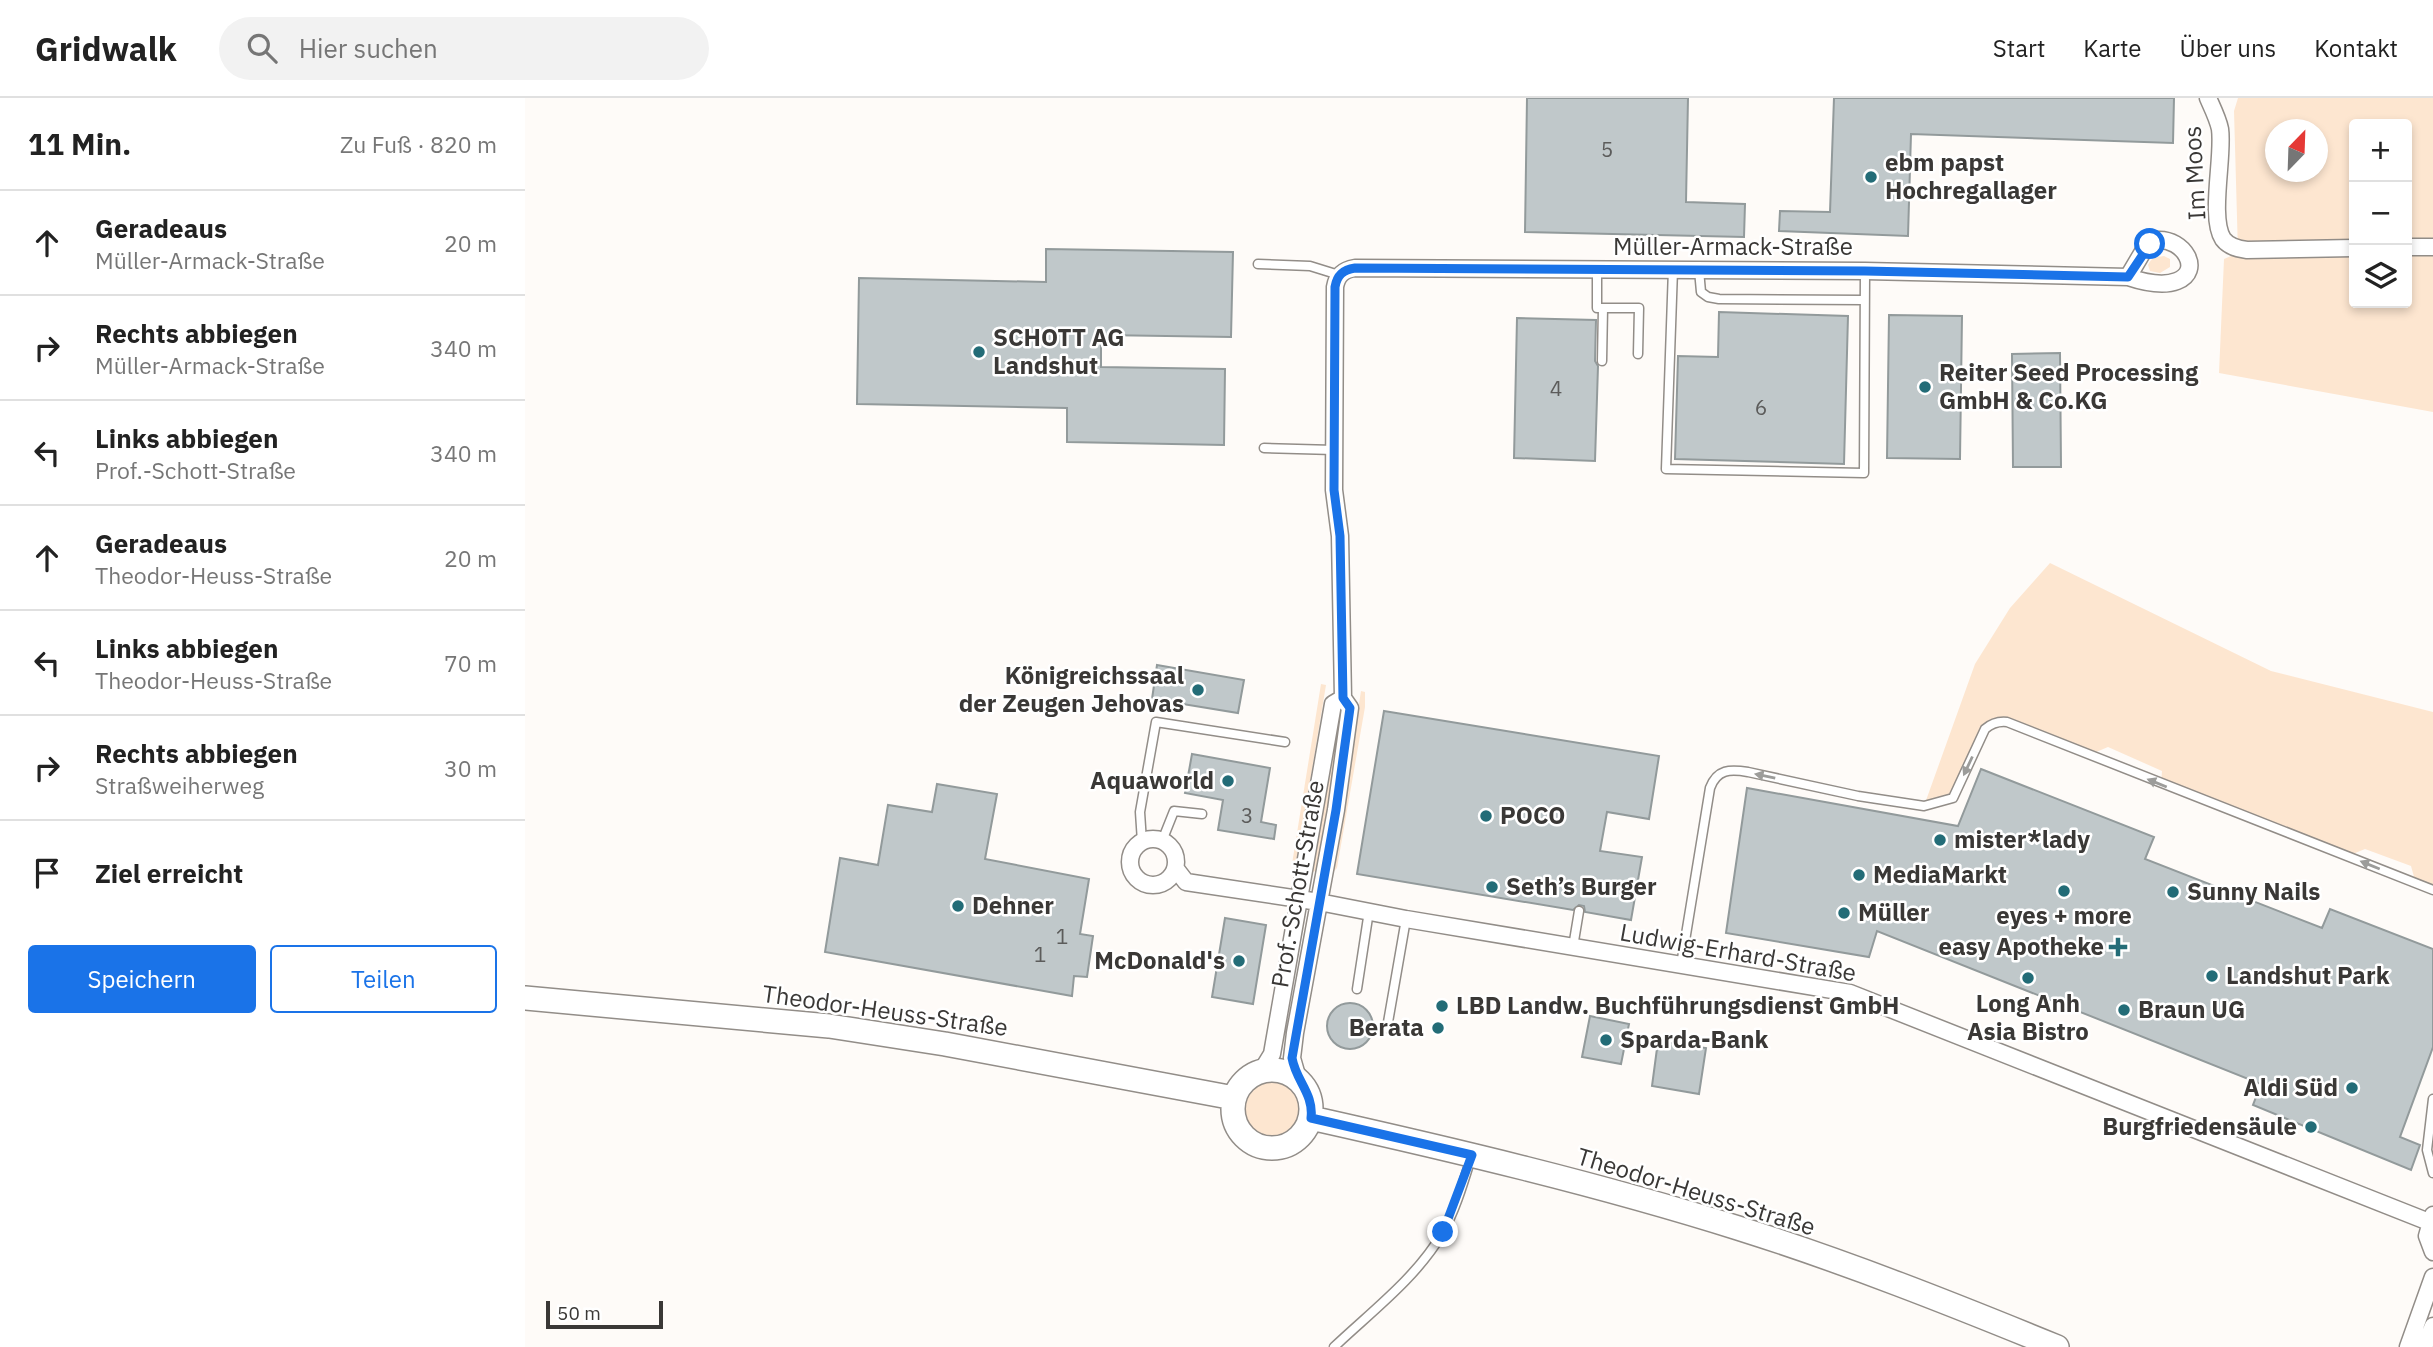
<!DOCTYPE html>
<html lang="de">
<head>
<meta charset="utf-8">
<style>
	:root { --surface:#fff; --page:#f2f2f2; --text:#222; --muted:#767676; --line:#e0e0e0; --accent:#1a73e8 }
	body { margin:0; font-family:"IBM Plex Sans",sans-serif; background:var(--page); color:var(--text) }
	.controls { position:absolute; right:21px; top:21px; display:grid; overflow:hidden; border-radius:7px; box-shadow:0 4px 10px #0003 }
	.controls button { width:63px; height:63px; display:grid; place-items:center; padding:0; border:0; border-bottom:2px solid var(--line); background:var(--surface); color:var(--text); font:35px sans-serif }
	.compass { position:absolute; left:1740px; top:21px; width:63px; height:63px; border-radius:50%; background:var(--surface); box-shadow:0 4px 10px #0003; rotate:23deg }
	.scale { position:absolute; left:21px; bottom:18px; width:117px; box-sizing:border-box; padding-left:7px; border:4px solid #3a3836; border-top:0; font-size:19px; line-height:24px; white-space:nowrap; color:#3a3836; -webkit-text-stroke:5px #fff; paint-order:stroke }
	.stop { position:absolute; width:21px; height:21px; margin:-16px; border:5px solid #1a73e8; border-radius:50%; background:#fff }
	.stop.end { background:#1a73e8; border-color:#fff; box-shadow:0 2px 7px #0008 }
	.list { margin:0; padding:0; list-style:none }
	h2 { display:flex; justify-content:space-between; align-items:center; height:91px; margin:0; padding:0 28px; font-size:30px }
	h2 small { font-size:23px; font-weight:400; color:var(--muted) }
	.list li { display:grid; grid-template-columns:46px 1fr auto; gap:21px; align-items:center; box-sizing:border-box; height:105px; padding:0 28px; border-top:2px solid var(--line) }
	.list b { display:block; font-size:26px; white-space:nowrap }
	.list p { margin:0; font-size:23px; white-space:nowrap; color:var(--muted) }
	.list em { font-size:23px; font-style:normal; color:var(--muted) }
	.actions { display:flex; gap:14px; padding:21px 28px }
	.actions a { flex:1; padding:16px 0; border:2px solid var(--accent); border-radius:7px; text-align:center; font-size:24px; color:var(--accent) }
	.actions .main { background:var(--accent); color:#fff }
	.icon { flex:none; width:38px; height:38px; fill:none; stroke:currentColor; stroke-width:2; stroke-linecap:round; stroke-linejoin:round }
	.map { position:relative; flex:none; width:1908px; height:1249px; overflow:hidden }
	header { display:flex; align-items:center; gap:42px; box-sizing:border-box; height:98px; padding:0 35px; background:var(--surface); border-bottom:2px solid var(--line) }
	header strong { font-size:33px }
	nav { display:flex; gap:38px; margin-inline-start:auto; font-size:24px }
	.search { width:490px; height:63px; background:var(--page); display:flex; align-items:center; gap:18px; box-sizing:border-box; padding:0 24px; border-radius:38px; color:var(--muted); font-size:26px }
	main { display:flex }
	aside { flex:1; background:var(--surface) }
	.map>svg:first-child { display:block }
	.green { fill:#fde6d0; fill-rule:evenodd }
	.building { fill:#c0c8ca; stroke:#929a9b; stroke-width:2 }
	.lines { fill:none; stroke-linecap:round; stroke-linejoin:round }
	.lane-casing { stroke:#928d88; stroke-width:11 }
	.street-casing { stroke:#928d88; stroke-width:19 }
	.secondary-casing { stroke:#928d88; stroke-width:26 }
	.lane { stroke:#fff; stroke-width:8 }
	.street { stroke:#fff; stroke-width:16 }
	.secondary { stroke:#fff; stroke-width:23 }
	.oneway { fill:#9c9c9a }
	.route { stroke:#1a73e8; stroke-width:9 }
	.poi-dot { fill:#236c77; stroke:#fff; stroke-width:2.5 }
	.labels { text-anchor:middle; stroke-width:5; stroke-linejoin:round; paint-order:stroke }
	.number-label { font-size:21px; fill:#5c5c5b }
	.poi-label { font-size:24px; font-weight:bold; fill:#3a3836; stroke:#fff; text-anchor:start }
	.street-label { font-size:24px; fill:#3a3836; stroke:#fff }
</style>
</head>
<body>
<header>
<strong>Gridwalk</strong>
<div class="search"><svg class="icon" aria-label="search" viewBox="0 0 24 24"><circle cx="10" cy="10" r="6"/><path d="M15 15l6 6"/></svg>Hier suchen</div>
<nav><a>Start</a><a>Karte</a><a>Über uns</a><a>Kontakt</a></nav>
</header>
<main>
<aside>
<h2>11 Min.<small>Zu Fuß · 820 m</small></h2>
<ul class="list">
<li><svg class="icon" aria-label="ahead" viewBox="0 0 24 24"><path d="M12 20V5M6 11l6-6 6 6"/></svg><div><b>Geradeaus</b><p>Müller-Armack-Straße</p></div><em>20 m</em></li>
<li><svg class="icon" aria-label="right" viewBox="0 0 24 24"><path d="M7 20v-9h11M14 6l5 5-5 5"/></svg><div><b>Rechts abbiegen</b><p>Müller-Armack-Straße</p></div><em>340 m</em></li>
<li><svg class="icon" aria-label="left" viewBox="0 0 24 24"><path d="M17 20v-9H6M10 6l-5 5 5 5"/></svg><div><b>Links abbiegen</b><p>Prof.-Schott-Straße</p></div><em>340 m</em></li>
<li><svg class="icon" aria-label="ahead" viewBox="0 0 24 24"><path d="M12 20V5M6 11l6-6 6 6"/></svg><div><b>Geradeaus</b><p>Theodor-Heuss-Straße</p></div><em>20 m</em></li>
<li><svg class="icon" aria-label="left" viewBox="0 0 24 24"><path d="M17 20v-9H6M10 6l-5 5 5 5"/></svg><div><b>Links abbiegen</b><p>Theodor-Heuss-Straße</p></div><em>70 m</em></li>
<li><svg class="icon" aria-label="right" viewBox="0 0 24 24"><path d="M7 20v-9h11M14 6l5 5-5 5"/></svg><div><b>Rechts abbiegen</b><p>Straßweiherweg</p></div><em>30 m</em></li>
<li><svg class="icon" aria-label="arrive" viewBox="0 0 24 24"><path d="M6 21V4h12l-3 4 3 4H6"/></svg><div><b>Ziel erreicht</b></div></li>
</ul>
<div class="actions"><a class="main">Speichern</a><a>Teilen</a></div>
</aside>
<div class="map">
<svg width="1908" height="1249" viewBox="0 0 1908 1249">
	<rect width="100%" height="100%" fill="#fefbf8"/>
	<path class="green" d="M 1713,0 L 1908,0 L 1908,314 L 1694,275 L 1699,161 L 1713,155 L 1709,13 ZM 1829,26 L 1882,26 L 1882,205 L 1829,205 ZM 1750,32 L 1792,32 L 1792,74 L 1750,74 Z
		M 1639,158 L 1645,161 L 1645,169 L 1635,175 L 1625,173 L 1623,167 C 1626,160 1631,159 1639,158 Z
		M 1525,465 L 1746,573 L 1908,614 L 1908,792 L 1891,786 L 1886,768 L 1840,751 L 1823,758 L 1636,686 L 1637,673 L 1583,649 L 1564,657 L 1482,624 L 1466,625 L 1428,700 L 1399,708 L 1450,566 L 1485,510 Z
		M 796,586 L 801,587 L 773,756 L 776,762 L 772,772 L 767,766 Z
		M 836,593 L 840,594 L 840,609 L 812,770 L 805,777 L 810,762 Z
		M 813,608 L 819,612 L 794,762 L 791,773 L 787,774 Z
		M715 1011a32 32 0 1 1 64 0a32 32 0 1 1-64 0Z"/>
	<path class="building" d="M 1002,0 L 1163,0 L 1161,104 L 1220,106 L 1219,139 L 1000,134 Z
		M 1309,0 L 1649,0 L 1648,45 L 1386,36 L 1383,138 L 1254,133 L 1255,113 L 1305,114 Z
		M 521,151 L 708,154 L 706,239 L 576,237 L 576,269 L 700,271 L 699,347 L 542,344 L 542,310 L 332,306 L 334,180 L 521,184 Z
		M 1194,214 L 1323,218 L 1319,366 L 1150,361 L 1153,258 L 1193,259 Z
		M 1364,217 L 1437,218 L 1435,361 L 1362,360 Z
		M 992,220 L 1071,222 L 1070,263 L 1073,268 L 1070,363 L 989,360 Z
		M 1535,255 L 1536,369 L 1488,369 L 1487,256 Z
		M 632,567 L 719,582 L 713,615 L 627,601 Z
		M 859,613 L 1134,658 L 1124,721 L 1082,714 L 1075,753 L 1117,759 L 1106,822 L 1060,814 L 1059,808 L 1054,807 L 1048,812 L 832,776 Z
		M 667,656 L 745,670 L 736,724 L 751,727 L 749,741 L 693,732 L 698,702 L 660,695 Z
		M 1456,671 L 1629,739 L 1620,761 L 1797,830 L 1805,811 L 1908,851 L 1908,949 L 1875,1039 L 1895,1047 L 1886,1072 L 1728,1007 L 1736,986 L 1352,833 L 1344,859 L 1201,835 L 1222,690 L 1433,728 Z
		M 412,686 L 472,696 L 460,761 L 564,781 L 555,836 L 568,838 L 562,879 L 549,878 L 547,898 L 300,854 L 315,760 L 353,767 L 363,707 L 407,714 Z
		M 700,820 L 741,827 L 728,906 L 687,899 Z
		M802 928a23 23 0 1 1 46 0a23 23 0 1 1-46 0Z
		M 1065,918 L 1104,926 L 1096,966 L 1057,959 Z
		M 1133,943 L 1181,950 L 1174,996 L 1127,988 Z"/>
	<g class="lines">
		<g class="lane-casing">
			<path id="lane" d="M 733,166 L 785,168 L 814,177
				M 1072,171 L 1072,210 L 1114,210 L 1113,256
				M 1148,171 L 1141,371 L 1339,375 L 1340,173
				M 1174,172 L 1176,194 L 1183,199 L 1194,201 L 1339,202
				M 1077,263 L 1078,210
				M 739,350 L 809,352
				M 637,743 L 649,713 L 677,716
				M 617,744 L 615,714 L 631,624 L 760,644
				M 1048,849 L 1054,813
				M 1156,867 L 1185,690 C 1192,671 1205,671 1223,674 L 1333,698 L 1399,708 L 1428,700 L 1460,631 C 1467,625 1473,623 1482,624 L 1908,792
				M 832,891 L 844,813
				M 862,930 L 881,821
				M 1908,1001 L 1902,1052 L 1908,1075
				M 809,1249 C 847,1213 890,1181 917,1136 C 930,1113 938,1086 946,1060"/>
		</g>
		<g class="street-casing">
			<path id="street" d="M 1683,0 C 1687,9 1693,21 1695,31 C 1699,58 1684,119 1698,141 C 1704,149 1713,151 1722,152 L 1829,150
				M 1882,149 L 1908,149
				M605 764a23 23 0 1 1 46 0a23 23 0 1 1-46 0Z
				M 651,771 L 661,784 L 794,804 L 881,821 L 1325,895 L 1904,1124
				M 736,974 L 747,956 L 808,606 L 818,600
				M 773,981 L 767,960 L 770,935 L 811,712 L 825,610 L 818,600 L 815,438 L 809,392 L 810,189 C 812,177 818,172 830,170 L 1340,173 L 1603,179 C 1618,184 1637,189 1652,183 C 1678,173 1659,140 1632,142 L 1619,152 L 1603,179
				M 1908,1117 L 1902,1138 L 1908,1154
				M 1883,1249 L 1908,1179
				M 1899,1249 L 1908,1228"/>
		</g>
		<g class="secondary-casing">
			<path id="secondary" d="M 0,900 L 304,928 L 420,946 L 709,1000
				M708 1011a39 39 0 1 1 78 0a39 39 0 1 1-78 0Z
				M 786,1020 C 929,1052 1073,1086 1213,1130 C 1321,1164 1427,1206 1532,1249"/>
		</g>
		<use href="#lane" class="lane"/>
		<use href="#street" class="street"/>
		<use href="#secondary" class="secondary"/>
	</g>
	<defs><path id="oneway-solid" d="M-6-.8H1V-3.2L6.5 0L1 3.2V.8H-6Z" transform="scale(1.75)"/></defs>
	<g class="oneway">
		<use href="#oneway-solid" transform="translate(1443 668) rotate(115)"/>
		<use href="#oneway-solid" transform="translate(1240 678) rotate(-168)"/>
		<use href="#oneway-solid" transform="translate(1632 685) rotate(-158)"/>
		<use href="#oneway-solid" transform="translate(1845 767) rotate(-158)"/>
	</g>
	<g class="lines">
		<path class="route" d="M 918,1134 L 947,1057 L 786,1020 C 789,996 771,983 767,960 L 811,712 L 825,610 L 818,600 L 815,438 L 809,392 L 810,189 C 812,177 818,172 830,170 L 1340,173 L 1603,179 L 1625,146"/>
	</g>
	<g class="poi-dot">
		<circle cx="1346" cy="79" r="7"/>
		<circle cx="454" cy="254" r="7"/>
		<circle cx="1400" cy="289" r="7"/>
		<circle cx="673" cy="592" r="7"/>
		<circle cx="703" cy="683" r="7"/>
		<circle cx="961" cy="718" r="7"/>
		<circle cx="1415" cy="742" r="7"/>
		<circle cx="1334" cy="777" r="7"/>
		<circle cx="967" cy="789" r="7"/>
		<circle cx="1539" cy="793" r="7"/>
		<circle cx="1648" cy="794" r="7"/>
		<circle cx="433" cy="808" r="7"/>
		<circle cx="1319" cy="815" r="7"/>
		<path d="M1589.5 838.5h7v7h7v7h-7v7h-7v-7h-7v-7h7z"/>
		<circle cx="714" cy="863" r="7"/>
		<circle cx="1687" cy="878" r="7"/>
		<circle cx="1503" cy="880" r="7"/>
		<circle cx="917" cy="908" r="7"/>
		<circle cx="1599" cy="912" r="7"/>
		<circle cx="913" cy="930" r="7"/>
		<circle cx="1081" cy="942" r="7"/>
		<circle cx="1827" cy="990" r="7"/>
		<circle cx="1786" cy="1029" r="7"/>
	</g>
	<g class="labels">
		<g class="number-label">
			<text x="1082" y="59">5</text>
			<text x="1031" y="298">4</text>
			<text x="1236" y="317">6</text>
			<text x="722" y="725">3</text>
			<text x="537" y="846">1</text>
			<text x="515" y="864">1</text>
		</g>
		<g class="poi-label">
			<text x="1360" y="73">ebm papst<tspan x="1360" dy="28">Hochregallager</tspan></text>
			<text x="468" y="248">SCHOTT AG<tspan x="468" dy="28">Landshut</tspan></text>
			<text x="1414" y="283">Reiter Seed Processing<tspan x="1414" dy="28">GmbH &amp; Co.KG</tspan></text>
			<text x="659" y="586" text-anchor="end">Königreichssaal<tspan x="659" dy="28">der Zeugen Jehovas</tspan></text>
			<text x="689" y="691" text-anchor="end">Aquaworld</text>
			<text x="975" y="726">POCO</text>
			<text x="1429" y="750">mister*lady</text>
			<text x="1348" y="785">MediaMarkt</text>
			<text x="981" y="797">Seth’s Burger</text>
			<text x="1662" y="802">Sunny Nails</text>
			<text x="447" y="816">Dehner</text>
			<text x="1333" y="823">Müller</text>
			<text x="1539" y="826" text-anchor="middle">eyes + more</text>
			<text x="1579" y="857" text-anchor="end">easy Apotheke</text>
			<text x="700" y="871" text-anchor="end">McDonald's</text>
			<text x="1701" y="886">Landshut Park</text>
			<text x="1503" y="914" text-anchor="middle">Long Anh<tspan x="1503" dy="28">Asia Bistro</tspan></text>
			<text x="931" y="916">LBD Landw. Buchführungsdienst GmbH</text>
			<text x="1613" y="920">Braun UG</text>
			<text x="899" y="938" text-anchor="end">Berata</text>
			<text x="1095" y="950">Sparda-Bank</text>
			<text x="1813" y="998" text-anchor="end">Aldi Süd</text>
			<text x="1772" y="1037" text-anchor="end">Burgfriedensäule</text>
		</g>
		<g class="street-label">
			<text transform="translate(1670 75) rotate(-93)" y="8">Im Moos</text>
			<text x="1208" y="157">Müller-Armack-Straße</text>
			<text transform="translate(773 786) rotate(-80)" y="8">Prof.-Schott-Straße</text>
			<text transform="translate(1213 855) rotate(10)" y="8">Ludwig-Erhard-Straße</text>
			<text transform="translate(360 913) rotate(8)" y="8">Theodor-Heuss-Straße</text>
			<text transform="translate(1171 1094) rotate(17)" y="8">Theodor-Heuss-Straße</text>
		</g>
	</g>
</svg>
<div class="controls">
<button>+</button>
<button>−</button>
<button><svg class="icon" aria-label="layers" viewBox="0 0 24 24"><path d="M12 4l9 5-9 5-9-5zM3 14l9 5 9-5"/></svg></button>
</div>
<svg class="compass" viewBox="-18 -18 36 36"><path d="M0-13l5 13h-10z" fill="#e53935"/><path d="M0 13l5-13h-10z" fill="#767676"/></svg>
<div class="scale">50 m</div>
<div class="stop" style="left:1625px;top:146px"></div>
<div class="stop end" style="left:918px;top:1134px"></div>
</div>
</main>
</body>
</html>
